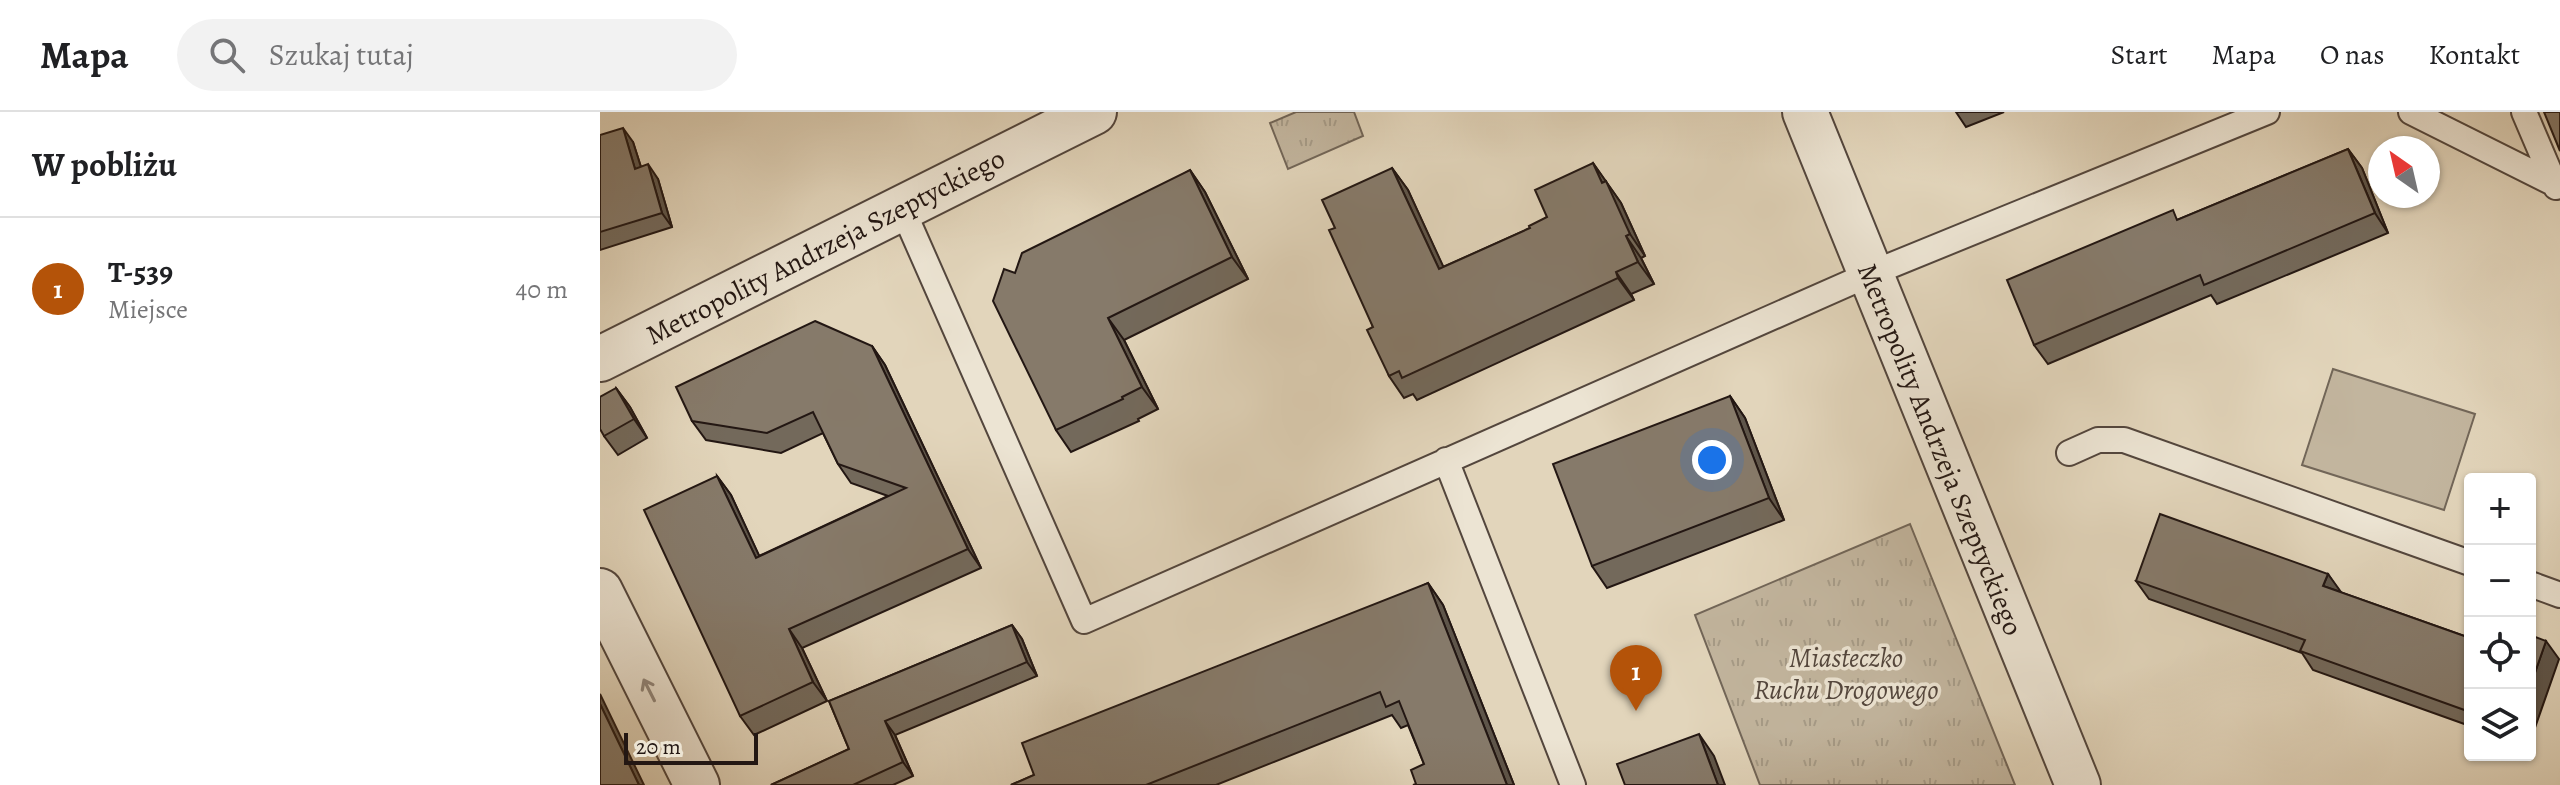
<!DOCTYPE html>
<html lang="pl">
<head>
<meta charset="utf-8">
<style>
	:root { --surface:#fff; --page:#f2f2f2; --text:#202124; --muted:#757577; --line:#e0e0e0; --accent:#b45309 }
	body { margin:0; font-family:Alegreya,serif; background:var(--page); color:var(--text) }
	.controls { position:absolute; right:24px; bottom:24px; display:grid; overflow:hidden; border-radius:8px; box-shadow:0 2px 6px #0004 }
	.controls button { width:72px; height:72px; display:grid; place-items:center; padding:0; border:0; border-bottom:2px solid var(--line); background:var(--surface); color:var(--text); font:40px sans-serif }
	.compass { position:absolute; left:1768px; top:24px; width:72px; height:72px; border-radius:50%; background:var(--surface); box-shadow:0 2px 6px #0004; rotate:326deg }
	.scale { position:absolute; left:24px; bottom:20px; width:134px; box-sizing:border-box; padding-left:8px; border:4px solid #231713; border-top:0; font-size:22px; line-height:28px; white-space:nowrap; color:#231713; -webkit-text-stroke:6px #ece4d3; paint-order:stroke }
	.you { position:absolute; left:1112px; top:348px; width:28px; height:28px; margin:-20px; border:6px solid #fff; border-radius:50%; background:#1a73e8; box-shadow:0 0 0 12px #1a73e833 }
	.badge { display:grid; place-items:center; width:52px; height:52px; border-radius:50%; background:var(--accent); color:#fff; font-size:26px; font-weight:700 }
	.pin { position:absolute; translate:-50% -66px; filter:drop-shadow(0 2px 4px #0008) }
	.pin::after { content:''; position:absolute; top:42px; width:28px; height:24px; background:inherit; clip-path:polygon(0 0,100% 0,50% 100%) }
	.list { margin:0; padding:0; list-style:none }
	h2 { display:flex; justify-content:space-between; align-items:center; height:104px; margin:0; padding:0 32px; font-size:34px }
	h2 small { font-size:26px; font-weight:400; color:var(--muted) }
	.list li { display:grid; grid-template-columns:52px 1fr auto; gap:24px; align-items:center; box-sizing:border-box; height:144px; padding:0 32px; border-top:2px solid var(--line) }
	.list b { display:block; font-size:30px; white-space:nowrap }
	.list p { margin:0; font-size:26px; white-space:nowrap; color:var(--muted) }
	.list em { font-size:26px; font-style:normal; color:var(--muted) }
	.icon { flex:none; width:44px; height:44px; fill:none; stroke:currentColor; stroke-width:2; stroke-linecap:round; stroke-linejoin:round }
	.map { position:relative; flex:none; width:1960px; height:673px; overflow:hidden }
	header { display:flex; align-items:center; gap:48px; box-sizing:border-box; height:112px; padding:0 40px; background:var(--surface); border-bottom:2px solid var(--line) }
	header strong { font-size:38px }
	nav { display:flex; gap:44px; margin-inline-start:auto; font-size:28px }
	.search { width:560px; height:72px; background:var(--page); display:flex; align-items:center; gap:20px; box-sizing:border-box; padding:0 28px; border-radius:44px; color:var(--muted); font-size:30px }
	main { display:flex }
	aside { flex:1; background:var(--surface) }
	.map>svg:first-child { display:block }
	.park { fill:url(#park-tufts); stroke:#726658; stroke-width:2 }
	.pitch { fill:#c2b59e; stroke:#726658; stroke-width:2 }
	.lines { fill:none; stroke-linecap:round; stroke-linejoin:round }
	.service-casing { stroke:#53463d; stroke-width:28 }
	.minor-casing { stroke:#53463d; stroke-width:48 }
	.tertiary-casing { stroke:#53463d; stroke-width:48 }
	.service { stroke:#ece4d3; stroke-width:24 }
	.minor { stroke:#ece4d3; stroke-width:44 }
	.tertiary { stroke:#ece4d3; stroke-width:44 }
	.wall { fill:#73695b; stroke:#231713; stroke-width:2 }
	.shaded-wall { fill:#5e554a; stroke:#231713; stroke-width:2 }
	.building { fill:#867a6a; stroke:#231713; stroke-width:2 }
	.oneway { stroke:#92887d }
	.labels { text-anchor:middle; stroke-width:7; stroke-linejoin:round; paint-order:stroke }
	.street-label { font-size:28px; fill:#231713; stroke:#ece4d3 }
	.park-label { font-size:28px; font-style:italic; fill:#53463d; stroke:#ece4d3 }
</style>
</head>
<body>
<header>
<strong>Mapa</strong>
<div class="search"><svg class="icon" aria-label="search" viewBox="0 0 24 24"><circle cx="10" cy="10" r="6"/><path d="M15 15l6 6"/></svg>Szukaj tutaj</div>
<nav><a>Start</a><a>Mapa</a><a>O nas</a><a>Kontakt</a></nav>
</header>
<main>
<aside>
<h2>W pobliżu<small></small></h2>
<ul class="list">
<li><span class="badge">1</span><div><b>T-539</b><p>Miejsce</p></div><em>40 m</em></li>
</ul>
</aside>
<div class="map">
<svg width="1960" height="673" viewBox="0 0 1960 673">
	<defs>
		<pattern id="park-tufts" width="24" height="20" patternUnits="userSpaceOnUse" patternTransform="scale(2)"><rect width="24" height="20" fill="#c2b59e"/><path d="M3 7l-1-3M5 7V3M7 7l1-3M15 17l-1-3M17 17v-4M19 17l1-3" fill="none" stroke="#a69b87"/></pattern>
	</defs>
	<rect width="100%" height="100%" fill="#e2d5bb"/>
	<filter id="stains"><feTurbulence type="fractalNoise" baseFrequency=".0025" numOctaves="4"/><feColorMatrix values="0 0 0 0 .2 0 0 0 0 .09 0 0 0 0 .02 0 0 0 .5 -.17"/></filter>
	<radialGradient id="worn" r=".72"><stop offset=".6" stop-color="#630" stop-opacity="0"/><stop offset="1" stop-color="#630" stop-opacity=".3"/></radialGradient>
	<path class="park" d="M 696,0 L 754,0 L 763,24 L 688,57 L 670,11 Z
		M 1310,412 L 1415,673 L 1160,673 L 1095,503 Z"/>
	<path class="pitch" d="M 1733,257 L 1875,302 L 1844,398 L 1702,353 Z"/>
	<g class="lines">
		<g class="service-casing">
			<path id="service" d="M 1811,0 L 1955,72 L 1960,70
				M 1924,0 L 1956,75
				M 302,96 L 484,509 L 1270,162 L 1667,0
				M 1469,341 L 1498,328 L 1524,328 L 1870,451
				M 846,348 L 973,673
				M 1930,472 L 1960,483"/>
		</g>
		<g class="minor-casing">
			<path id="minor" d="M 0,479 L 97,673"/>
		</g>
		<g class="tertiary-casing">
			<path id="tertiary" d="M 1205,0 L 1478,673
				M 0,247 L 494,0"/>
		</g>
		<use href="#service" class="service"/>
		<use href="#minor" class="minor"/>
		<use href="#tertiary" class="tertiary"/>
	</g>
	<path class="wall" d="M 1356,0 L 1404,0 L 1366,15 Z
		M 0,23 L 33,30 L 41,55 L 58,67 L 72,115 L 0,138 Z
		M 1748,37 L 1762,56 L 1788,121 L 1617,192 L 1611,183 L 1448,252 L 1434,233 L 1579,107 Z
		M 993,51 L 1021,91 L 1045,144 L 1041,146 L 1054,172 L 1031,182 L 1034,188 L 817,288 L 813,282 L 804,286 L 789,264 L 773,215 L 735,116 L 792,56 L 808,78 L 843,155 L 930,116 L 947,105 Z
		M 590,58 L 605,80 L 648,167 L 524,228 L 558,297 L 538,307 L 539,309 L 471,340 L 456,318 L 415,161 Z
		M 272,234 L 285,253 L 381,456 L 202,536 L 227,589 L 154,623 L 140,604 L 117,364 L 131,383 L 159,444 L 288,384 L 251,371 L 238,352 L 223,321 L 181,341 L 106,328 L 92,309 Z
		M 16,276 L 30,295 L 47,326 L 18,343 L 4,324 Z
		M 1130,284 L 1145,306 L 1184,408 L 1007,476 L 992,454 Z
		M 1728,462 L 1740,480 L 1870,526 L 1870,614 L 1713,558 L 1702,541 L 1549,487 L 1536,469 Z
		M 828,471 L 843,493 L 914,673 L 816,672 L 824,652 L 808,613 L 801,616 L 792,603 L 616,673 L 411,673 L 434,663 Z
		M 412,513 L 422,527 L 437,564 L 295,623 L 313,664 L 293,673 L 171,673 L 249,637 L 229,589 Z"/>
	<path class="shaded-wall" d="M 23,16 L 33,30 L 46,71 L 35,57 Z
		M 1748,37 L 1762,56 L 1788,121 L 1775,101 Z
		M 993,51 L 1021,91 L 1045,144 L 1030,122 L 1002,71 Z
		M 48,52 L 58,67 L 72,115 L 62,101 Z
		M 792,56 L 808,78 L 855,180 L 839,157 Z
		M 590,58 L 605,80 L 648,167 L 632,145 Z
		M 1026,124 L 1041,146 L 1054,172 L 1038,150 Z
		M 1016,160 L 1031,182 L 1034,188 L 1018,166 Z
		M 508,206 L 524,228 L 558,297 L 542,275 Z
		M 272,234 L 285,253 L 381,456 L 368,437 Z
		M 16,276 L 30,295 L 47,326 L 34,307 Z
		M 1130,284 L 1145,306 L 1184,408 L 1169,386 Z
		M 117,364 L 131,383 L 169,465 L 156,446 Z
		M 1728,462 L 1741,480 L 1723,474 Z
		M 828,471 L 843,493 L 914,673 L 907,673 Z
		M 412,513 L 422,527 L 437,564 L 427,550 Z
		M 189,517 L 202,536 L 227,589 L 213,570 Z
		M 1946,529 L 1959,547 L 1930,630 L 1930,575 Z
		M 0,582 L 44,673 L 39,673 L 0,592 Z
		M 285,609 L 295,623 L 313,664 L 303,650 Z
		M 1099,622 L 1114,644 L 1125,673 L 1118,673 Z"/>
	<path class="building" d="M 1944,0 L 1960,0 L 1960,39 Z
		M 23,16 L 35,57 L 48,52 L 62,101 L 0,120 L 0,23 Z
		M 1748,37 L 1775,101 L 1604,173 L 1600,163 L 1434,233 L 1407,168 L 1573,98 L 1577,108 Z
		M 993,51 L 1002,71 L 1006,69 L 1030,122 L 1026,124 L 1038,150 L 1016,160 L 1018,166 L 802,266 L 799,259 L 789,264 L 767,218 L 773,215 L 729,118 L 735,116 L 722,88 L 792,56 L 839,157 L 930,116 L 929,114 L 947,105 L 935,78 Z
		M 590,58 L 632,145 L 508,206 L 542,275 L 522,285 L 523,287 L 456,318 L 393,189 L 404,157 L 415,161 L 422,141 Z
		M 215,209 L 272,234 L 368,437 L 189,517 L 213,570 L 140,604 L 44,398 L 117,364 L 156,446 L 306,376 L 238,352 L 213,300 L 167,321 L 92,309 L 76,275 Z
		M 16,276 L 34,307 L 4,324 L 0,317 L 0,285 Z
		M 1130,284 L 1169,386 L 992,454 L 953,352 Z
		M 1560,402 L 1728,462 L 1723,474 L 1870,526 L 1870,600 L 1700,539 L 1705,528 L 1536,469 Z
		M 828,471 L 907,673 L 813,673 L 816,672 L 811,658 L 824,652 L 799,589 L 786,595 L 780,580 L 546,673 L 411,673 L 434,663 L 422,631 Z
		M 412,513 L 427,550 L 285,609 L 303,650 L 253,673 L 171,673 L 249,637 L 229,589 Z
		M 1930,523 L 1946,529 L 1930,575 Z
		M 0,592 L 39,673 L 0,673 Z
		M 1099,622 L 1118,673 L 1025,673 L 1017,652 Z"/>
	<defs><path id="oneway-shaft" d="M-6 0H5M1.5-3L5.5 0L1.5 3" fill="none" stroke-width="1.6" stroke-linecap="round" stroke-linejoin="round" transform="scale(2)"/></defs>
	<use class="oneway" href="#oneway-shaft" transform="translate(49 578) rotate(-117)"/>
	<g class="labels">
		<g class="street-label">
			<text transform="translate(225 134) rotate(-27)" y="10">Metropolity Andrzeja Szeptyckiego</text>
			<text transform="translate(1341 337) rotate(68)" y="10">Metropolity Andrzeja Szeptyckiego</text>
		</g>
		<g class="park-label">
			<text x="1246" y="555">Miasteczko<tspan x="1246" dy="32">Ruchu Drogowego</tspan></text>
		</g>
	</g>
	<rect width="100%" height="100%" filter="url(#stains)"/>
	<rect width="100%" height="100%" fill="url(#worn)"/>
</svg>
<div class="controls">
<button>+</button>
<button>−</button>
<button><svg class="icon" aria-label="locate" viewBox="0 0 24 24"><circle cx="12" cy="12" r="6"/><path d="M12 2v4M12 18v4M2 12h4M18 12h4"/></svg></button>
<button><svg class="icon" aria-label="layers" viewBox="0 0 24 24"><path d="M12 4l9 5-9 5-9-5zM3 14l9 5 9-5"/></svg></button>
</div>
<svg class="compass" viewBox="-18 -18 36 36"><path d="M0-13l5 13h-10z" fill="#e53935"/><path d="M0 13l5-13h-10z" fill="#757577"/></svg>
<div class="scale">20 m</div>
<div class="you"></div>
<div class="pin badge" style="left:1036px;top:599px">1</div>
</div>
</main>
</body>
</html>
